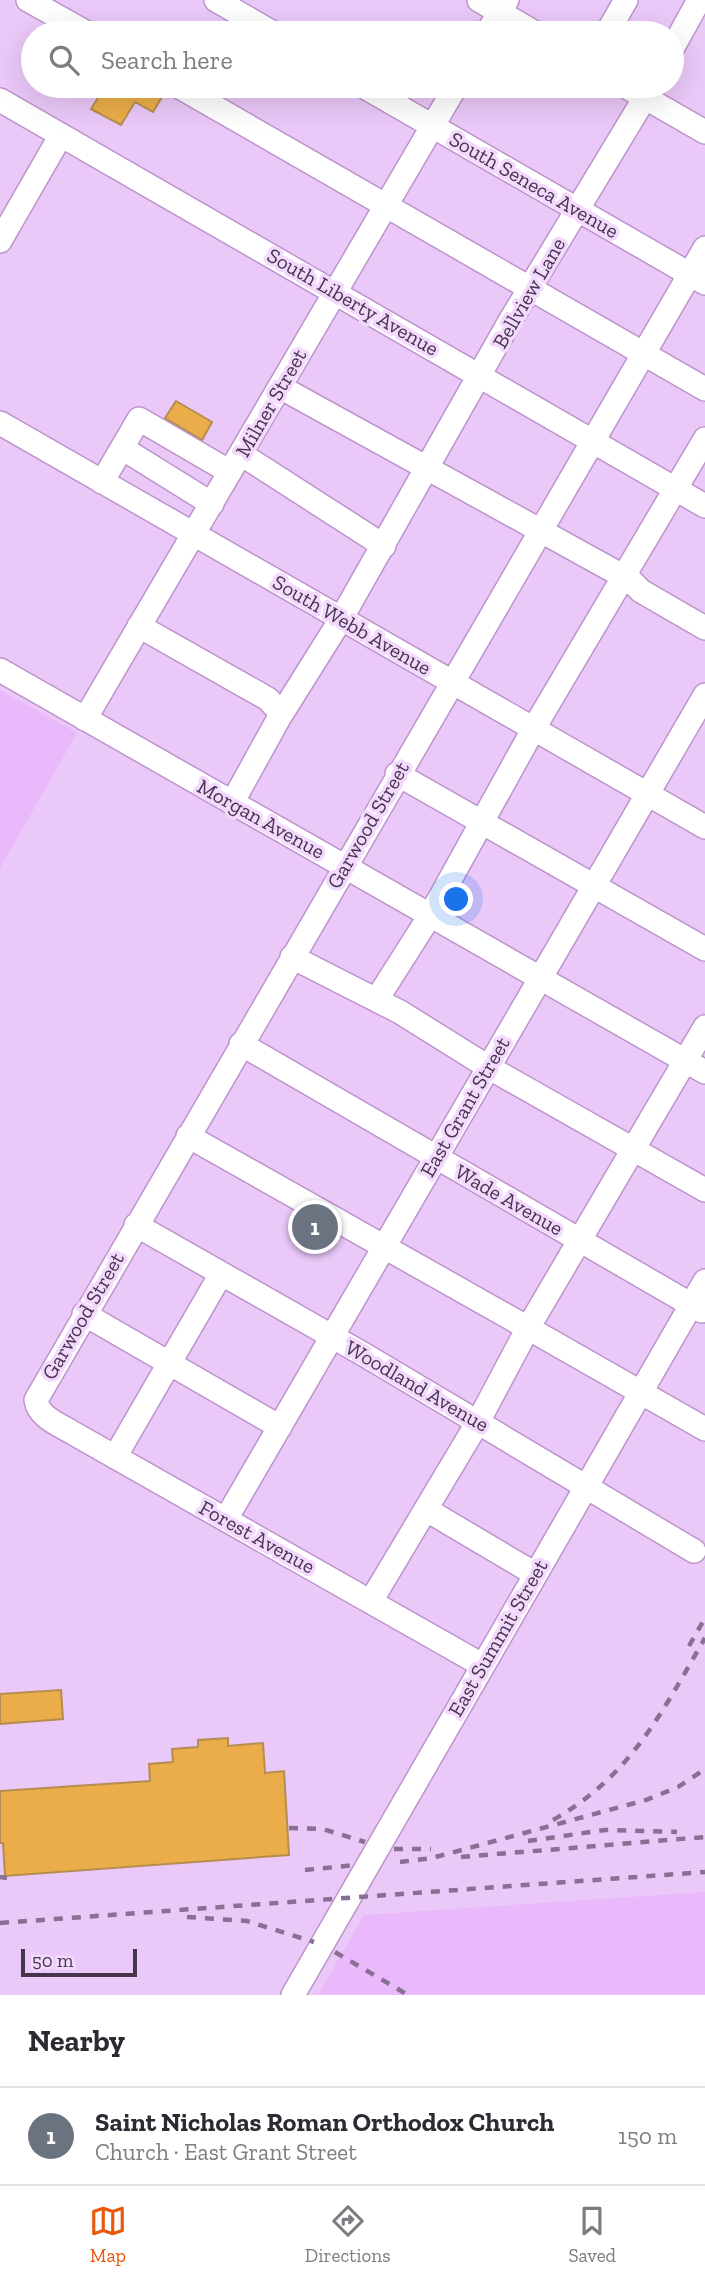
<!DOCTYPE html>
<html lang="en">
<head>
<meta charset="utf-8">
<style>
	:root { --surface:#fff; --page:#f2f2f3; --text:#2b2b33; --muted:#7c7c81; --line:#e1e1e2; --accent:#ea580c }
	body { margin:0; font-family:"Zilla Slab",serif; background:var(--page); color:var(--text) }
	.scale { position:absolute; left:21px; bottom:18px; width:116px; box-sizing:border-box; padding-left:7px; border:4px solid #46354d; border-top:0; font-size:19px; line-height:24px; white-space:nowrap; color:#46354d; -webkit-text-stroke:5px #f3d9fd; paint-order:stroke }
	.you { position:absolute; left:457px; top:900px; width:24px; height:24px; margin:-18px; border:5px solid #fff; border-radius:50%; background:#1a73e8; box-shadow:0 0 0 10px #1a73e833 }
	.badge { display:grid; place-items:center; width:46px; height:46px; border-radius:50%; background:var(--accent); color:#fff; font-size:23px; font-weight:700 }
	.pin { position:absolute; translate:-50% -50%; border:4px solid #fff; box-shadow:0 2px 7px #0006 }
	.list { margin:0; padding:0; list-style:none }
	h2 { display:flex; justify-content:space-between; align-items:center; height:91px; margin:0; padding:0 28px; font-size:30px }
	h2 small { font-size:23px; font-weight:400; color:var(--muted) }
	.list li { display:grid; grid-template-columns:46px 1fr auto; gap:21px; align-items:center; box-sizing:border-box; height:98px; padding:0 28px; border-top:2px solid var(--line) }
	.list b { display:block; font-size:26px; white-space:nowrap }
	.list p { margin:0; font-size:23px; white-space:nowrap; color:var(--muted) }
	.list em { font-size:23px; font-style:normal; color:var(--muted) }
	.icon { flex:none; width:38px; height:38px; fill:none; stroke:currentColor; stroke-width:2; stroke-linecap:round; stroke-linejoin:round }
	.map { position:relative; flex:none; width:705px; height:1995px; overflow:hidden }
	.search { position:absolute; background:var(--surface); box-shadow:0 7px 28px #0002; left:21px; right:21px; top:21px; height:77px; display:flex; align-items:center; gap:18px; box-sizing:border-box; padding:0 24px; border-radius:38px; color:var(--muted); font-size:26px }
	.sheet { height:189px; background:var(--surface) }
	nav { display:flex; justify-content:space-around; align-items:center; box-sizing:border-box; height:98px; border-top:2px solid var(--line); background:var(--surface); font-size:19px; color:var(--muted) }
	nav a { display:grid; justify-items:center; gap:4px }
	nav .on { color:var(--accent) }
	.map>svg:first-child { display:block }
	.built { fill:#e9b9fb }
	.building { fill:#ebad49; stroke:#b58d50; stroke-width:2 }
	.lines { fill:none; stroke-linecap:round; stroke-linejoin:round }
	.minor-casing { stroke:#bd94cd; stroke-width:26 }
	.minor { stroke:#fff; stroke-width:23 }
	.rail { stroke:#877091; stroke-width:4.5; stroke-dasharray:9 9; stroke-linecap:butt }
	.labels { text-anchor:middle; stroke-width:7; stroke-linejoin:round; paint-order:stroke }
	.street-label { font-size:21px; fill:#46354d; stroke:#f3d9fd }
</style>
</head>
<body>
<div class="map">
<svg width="705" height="1995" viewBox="0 0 705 1995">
	<rect width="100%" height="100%" fill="#eac8f8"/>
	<path class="built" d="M 0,690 L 77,733 L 0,868 Z
		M 705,1892 L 705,1995 L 318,1995 L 364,1915 Z"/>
	<path class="building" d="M 105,86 L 164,86 L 165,92 L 153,112 L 135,102 L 121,125 L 91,109 Z
		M 176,401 L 212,422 L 202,440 L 165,418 Z
		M 61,1690 L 63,1719 L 0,1724 L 0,1694 Z
		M 228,1738 L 228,1746 L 263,1743 L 265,1773 L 284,1771 L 289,1855 L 5,1876 L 3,1843 L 0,1843 L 0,1791 L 150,1781 L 149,1764 L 173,1762 L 172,1749 L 198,1747 L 198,1740 Z"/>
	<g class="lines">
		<g class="minor-casing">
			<path id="minor" d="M 28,0 L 87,33
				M 216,0 L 273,33
				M 479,0 L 535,33
				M 487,33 L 507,0
				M 607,33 L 626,0
				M 672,49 L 699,0
				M 178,86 L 705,389
				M 363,86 L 705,283
				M 625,86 L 705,132
				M 0,100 L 705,506
				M 0,241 L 61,135
				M 280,387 L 630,580 L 641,591 L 705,628
				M 0,423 L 705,827
				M 122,448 L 212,504
				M 241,454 L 384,546
				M 102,482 L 139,419 L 230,472
				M 139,626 L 268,699 L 278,710 L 279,718 L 232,803
				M 0,670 L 705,1072
				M 279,718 L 341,619 L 510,321 L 652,86
				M 85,719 L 456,86
				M 397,774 L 705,949
				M 292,957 L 400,1012 L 488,1067 L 705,1190
				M 377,999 L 431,914 L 534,728 L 705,439
				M 241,1044 L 702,1311
				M 188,1136 L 528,1328 L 705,1027
				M 136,1225 L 363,1354 L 694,1551
				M 84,1314 L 280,1427
				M 115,1457 L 221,1274
				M 427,1510 L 535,1574
				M 226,1519 L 705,695
				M 371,1601 L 478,1422 L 528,1328 L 705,1429
				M 482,1665 L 73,1433 C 60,1425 38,1417 36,1400 L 705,248
				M 293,1995 L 705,1281"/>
		</g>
		<use href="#minor" class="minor"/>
		<path class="rail" d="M 689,1646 L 705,1618
			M 553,1820 C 631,1776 662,1712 705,1638
			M 289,1828 L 323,1829 L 365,1842
			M 528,1841 L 605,1830 L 677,1832
			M 394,1849 L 431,1849
			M 461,1857 L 705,1837
			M 400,1862 L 432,1858 L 646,1800 L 678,1787 L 705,1769
			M 305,1870 L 356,1865
			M 0,1877 L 7,1878
			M 187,1917 L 247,1921 L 314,1942
			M 0,1923 L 705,1872
			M 335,1952 L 408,1995"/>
	</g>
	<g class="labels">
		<g class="street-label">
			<text transform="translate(534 185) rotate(30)" y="7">South Seneca Avenue</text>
			<text transform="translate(529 293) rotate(-60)" y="7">Bellview Lane</text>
			<text transform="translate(353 302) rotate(30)" y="7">South Liberty Avenue</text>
			<text transform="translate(271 403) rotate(-60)" y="7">Milner Street</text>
			<text transform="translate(352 625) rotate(30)" y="7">South Webb Avenue</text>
			<text transform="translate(261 819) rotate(29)" y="7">Morgan Avenue</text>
			<text transform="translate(368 825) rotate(-60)" y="7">Garwood Street</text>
			<text transform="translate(465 1107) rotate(-60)" y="7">East Grant Street</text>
			<text transform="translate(509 1200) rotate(30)" y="7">Wade Avenue</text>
			<text transform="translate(83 1316) rotate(-60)" y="7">Garwood Street</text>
			<text transform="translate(417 1386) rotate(30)" y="7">Woodland Avenue</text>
			<text transform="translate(257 1537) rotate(29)" y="7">Forest Avenue</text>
			<text transform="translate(498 1638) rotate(-60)" y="7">East Summit Street</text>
		</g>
	</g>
</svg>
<div class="scale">50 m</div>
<div class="you"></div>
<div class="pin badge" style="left:315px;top:1227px;background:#6b7280">1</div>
<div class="search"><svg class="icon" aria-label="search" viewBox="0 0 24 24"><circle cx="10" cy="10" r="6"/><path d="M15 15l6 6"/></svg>Search here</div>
</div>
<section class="sheet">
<h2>Nearby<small></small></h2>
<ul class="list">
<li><span class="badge" style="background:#6b7280">1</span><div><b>Saint Nicholas Roman Orthodox Church</b><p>Church · East Grant Street</p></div><em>150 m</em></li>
</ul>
</section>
<nav>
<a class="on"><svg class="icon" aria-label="map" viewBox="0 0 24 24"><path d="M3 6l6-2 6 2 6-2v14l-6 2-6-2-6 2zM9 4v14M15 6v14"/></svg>Map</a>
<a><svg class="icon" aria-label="directions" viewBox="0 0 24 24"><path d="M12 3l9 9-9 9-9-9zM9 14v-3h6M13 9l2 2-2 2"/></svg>Directions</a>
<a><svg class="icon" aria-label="saved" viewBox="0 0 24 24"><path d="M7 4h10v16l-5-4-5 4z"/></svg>Saved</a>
</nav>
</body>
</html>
